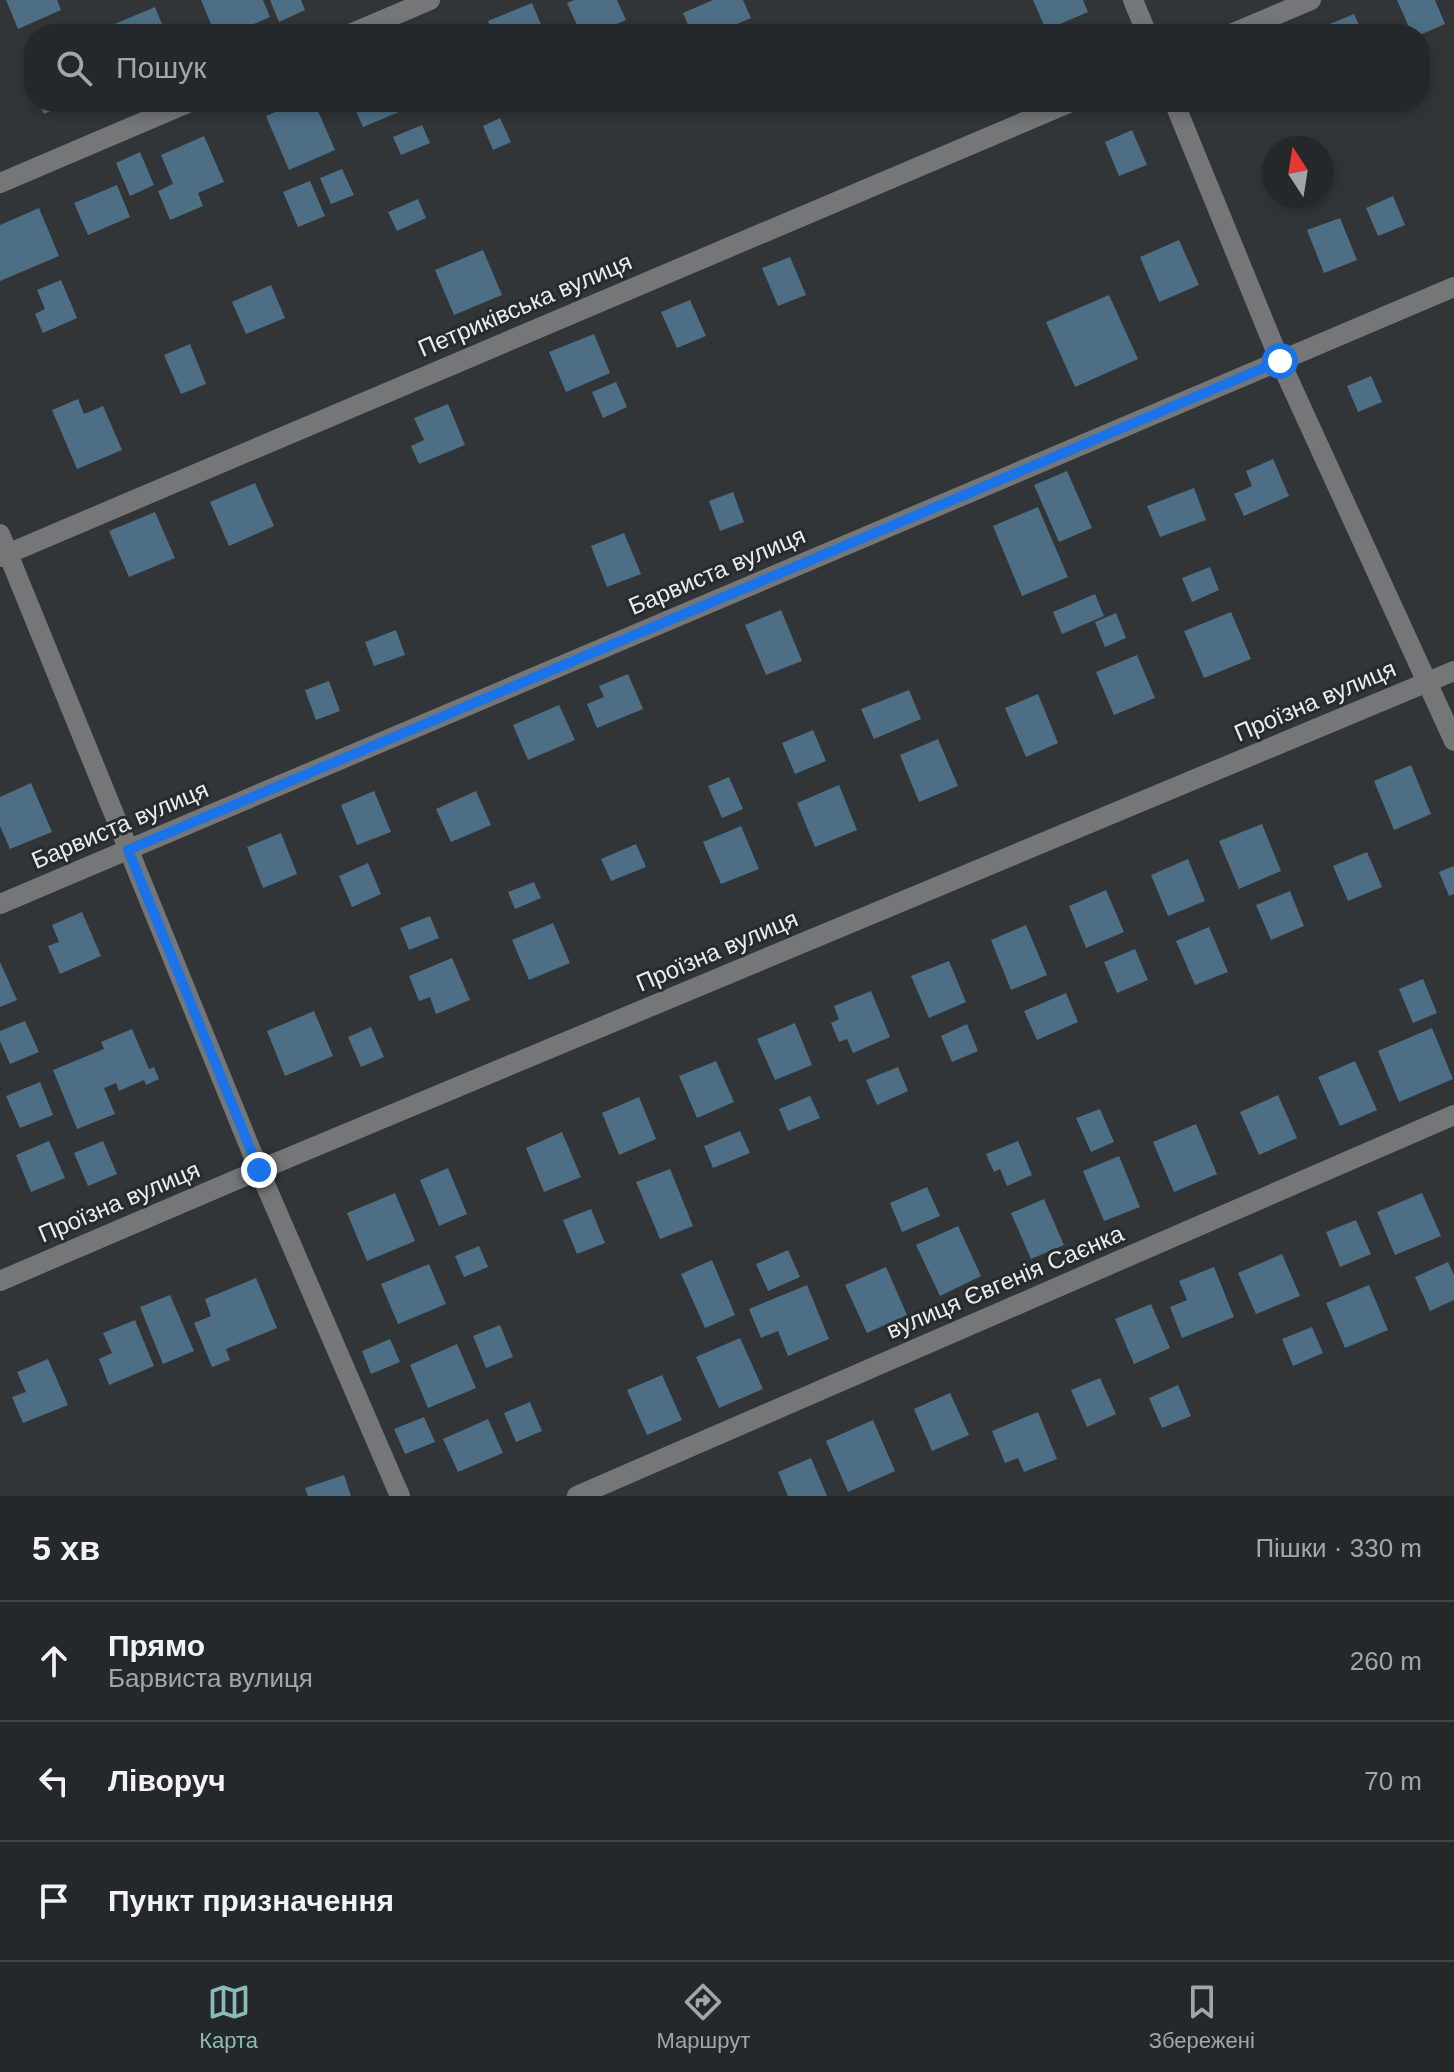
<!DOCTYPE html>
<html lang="uk">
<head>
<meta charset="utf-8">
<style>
	:root { --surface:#25282a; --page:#313436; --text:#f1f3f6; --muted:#a3a6a8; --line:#424447; --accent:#8bbbb9 }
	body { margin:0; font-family:Helvetica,sans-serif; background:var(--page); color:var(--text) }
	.compass { position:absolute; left:1262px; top:136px; width:72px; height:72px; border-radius:50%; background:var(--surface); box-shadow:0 4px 12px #0003; rotate:348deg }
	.stop { position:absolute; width:24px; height:24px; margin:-18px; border:6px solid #1a73e8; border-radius:50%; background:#fff }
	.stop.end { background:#1a73e8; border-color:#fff; box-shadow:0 2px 8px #0008 }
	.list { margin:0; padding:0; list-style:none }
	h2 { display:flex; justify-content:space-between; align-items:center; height:104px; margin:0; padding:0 32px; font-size:34px }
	h2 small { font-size:26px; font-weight:400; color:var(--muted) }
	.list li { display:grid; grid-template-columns:52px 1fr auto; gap:24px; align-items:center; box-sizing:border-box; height:120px; padding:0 32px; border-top:2px solid var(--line) }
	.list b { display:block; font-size:30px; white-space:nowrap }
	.list p { margin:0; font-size:26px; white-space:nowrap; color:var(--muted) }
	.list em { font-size:26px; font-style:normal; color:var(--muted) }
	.icon { flex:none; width:44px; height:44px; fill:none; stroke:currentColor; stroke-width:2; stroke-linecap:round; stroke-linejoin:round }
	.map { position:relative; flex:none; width:1454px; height:1496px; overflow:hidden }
	.search { position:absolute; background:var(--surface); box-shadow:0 4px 12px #0003; left:24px; right:24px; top:24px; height:88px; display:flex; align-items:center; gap:20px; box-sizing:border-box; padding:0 28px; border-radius:32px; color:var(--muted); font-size:30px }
	.sheet { height:464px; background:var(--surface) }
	nav { display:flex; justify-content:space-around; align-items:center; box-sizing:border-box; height:112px; border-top:2px solid var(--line); background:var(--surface); font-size:22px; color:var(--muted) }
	nav a { display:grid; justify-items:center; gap:4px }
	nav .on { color:var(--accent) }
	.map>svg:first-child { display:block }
	.building { fill:#4d6e84 }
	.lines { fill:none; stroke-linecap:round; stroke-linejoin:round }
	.minor { stroke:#747678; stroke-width:20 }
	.route { stroke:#1a73e8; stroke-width:10 }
	.labels { text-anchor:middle; stroke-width:6; stroke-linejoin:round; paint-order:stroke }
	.street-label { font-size:24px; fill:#eaedef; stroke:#272b2e }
</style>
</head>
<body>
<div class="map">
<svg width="1454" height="1496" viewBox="0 0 1454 1496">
	<rect width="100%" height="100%" fill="#313538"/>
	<path class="building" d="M 6,0 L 57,0 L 61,10 L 18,29 Z
		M 201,0 L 263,0 L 270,17 L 231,34 L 215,34 Z
		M 270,0 L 301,0 L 305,10 L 279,22 Z
		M 574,0 L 617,0 L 626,20 L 593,34 L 581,34 L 567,3 Z
		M 713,0 L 743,0 L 751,18 L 723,30 L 720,24 L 692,34 L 683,13 Z
		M 1033,0 L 1083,0 L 1088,12 L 1046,30 Z
		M 1397,0 L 1435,0 L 1445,24 L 1422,34 L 1412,34 Z
		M 532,3 L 545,34 L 493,34 L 488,21 Z
		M 155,7 L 166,34 L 113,34 L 110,26 Z
		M 1354,14 L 1363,34 L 1315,34 L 1313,31 Z
		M 39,102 L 71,102 L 44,114 Z
		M 299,102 L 314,102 L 335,150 L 289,170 L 266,116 Z
		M 352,102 L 395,102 L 399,112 L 363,127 Z
		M 500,118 L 511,142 L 493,150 L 483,126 Z
		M 422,125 L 430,143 L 401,155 L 393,137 Z
		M 1132,130 L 1147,165 L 1119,176 L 1105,142 Z
		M 204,136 L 224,182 L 198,193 L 203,206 L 170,220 L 158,191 L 173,184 L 161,155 Z
		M 140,152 L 154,185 L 130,196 L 116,163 Z
		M 342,169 L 354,195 L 331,204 L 320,178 Z
		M 310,181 L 325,216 L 298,227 L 283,192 Z
		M 117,185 L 130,217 L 88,235 L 74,203 Z
		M 1393,196 L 1405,225 L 1378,236 L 1366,208 Z
		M 418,199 L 426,218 L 397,231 L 388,212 Z
		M 39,208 L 59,256 L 0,281 L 0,225 Z
		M 1340,218 L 1357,260 L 1324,273 L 1307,230 Z
		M 1179,240 L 1199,285 L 1159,302 L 1140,257 Z
		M 483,250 L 502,295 L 454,315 L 435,270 Z
		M 790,257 L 806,295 L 778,306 L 762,268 Z
		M 61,280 L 77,318 L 43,333 L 35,314 L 45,309 L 37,290 Z
		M 271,285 L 285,318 L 246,334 L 232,302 Z
		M 1109,295 L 1138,359 L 1075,387 L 1046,322 Z
		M 690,300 L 706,336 L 677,348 L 661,312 Z
		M 594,334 L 610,373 L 566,392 L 549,352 Z
		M 190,344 L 206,384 L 181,394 L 164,355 Z
		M 1371,376 L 1382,402 L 1358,412 L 1347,386 Z
		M 616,382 L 627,407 L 603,418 L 592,392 Z
		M 78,399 L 84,414 L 103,406 L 122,450 L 77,469 L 52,410 Z
		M 448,404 L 465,445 L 419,464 L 411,446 L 424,440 L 414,418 Z
		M 1273,459 L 1289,496 L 1244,516 L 1234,494 L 1252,486 L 1246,471 Z
		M 1067,471 L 1092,528 L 1059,542 L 1034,485 Z
		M 255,483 L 274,526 L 229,546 L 210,502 Z
		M 1194,488 L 1206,520 L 1160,537 L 1147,506 Z
		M 733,492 L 744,522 L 720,531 L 709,501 Z
		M 1038,507 L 1068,577 L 1022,596 L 993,526 Z
		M 155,512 L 175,558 L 129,577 L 109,531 Z
		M 624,533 L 641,574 L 607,587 L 591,546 Z
		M 1210,567 L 1219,590 L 1192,602 L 1182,578 Z
		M 1095,594 L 1104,616 L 1062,634 L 1053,612 Z
		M 781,610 L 802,661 L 766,675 L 745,625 Z
		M 1231,612 L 1251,659 L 1204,678 L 1184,631 Z
		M 1116,613 L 1126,638 L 1105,647 L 1095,622 Z
		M 396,630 L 405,655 L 374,666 L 365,642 Z
		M 1137,655 L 1155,698 L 1114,715 L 1096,672 Z
		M 628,674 L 643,709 L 597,728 L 587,704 L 604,697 L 599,686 Z
		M 329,681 L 340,711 L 316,720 L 305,690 Z
		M 909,690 L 921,719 L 874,739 L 861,709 Z
		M 1038,694 L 1058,743 L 1026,757 L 1005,708 Z
		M 559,705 L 575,740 L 528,760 L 513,725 Z
		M 813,730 L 826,761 L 795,774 L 782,743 Z
		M 938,739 L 958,786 L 919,802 L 900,755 Z
		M 1411,765 L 1431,814 L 1394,830 L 1374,781 Z
		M 729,777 L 743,809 L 722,818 L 708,786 Z
		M 31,783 L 52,832 L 10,849 L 0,826 L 0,797 Z
		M 839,785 L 857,830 L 815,847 L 797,803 Z
		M 374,791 L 391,832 L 357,845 L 341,805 Z
		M 476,791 L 491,825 L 451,842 L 436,809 Z
		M 1262,824 L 1281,871 L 1239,889 L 1219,841 Z
		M 741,826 L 759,869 L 721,884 L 703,842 Z
		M 281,833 L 297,874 L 263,888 L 247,847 Z
		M 636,844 L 646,867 L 611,881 L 601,859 Z
		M 1367,852 L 1382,887 L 1348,901 L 1333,866 Z
		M 1188,859 L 1205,901 L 1168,916 L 1151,875 Z
		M 368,863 L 381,894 L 352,907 L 339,876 Z
		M 1454,866 L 1454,894 L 1449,896 L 1439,872 Z
		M 534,882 L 541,898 L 515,909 L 508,892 Z
		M 1106,890 L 1124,932 L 1086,948 L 1069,906 Z
		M 1290,891 L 1304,926 L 1271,940 L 1256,905 Z
		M 82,912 L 101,956 L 60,974 L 48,946 L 59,942 L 52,925 Z
		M 430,916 L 439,938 L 409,950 L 400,928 Z
		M 553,923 L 570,963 L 529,980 L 512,940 Z
		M 1026,925 L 1047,975 L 1011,990 L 991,940 Z
		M 1209,927 L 1228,972 L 1195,985 L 1176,941 Z
		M 1135,949 L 1148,980 L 1117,993 L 1104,962 Z
		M 452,958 L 470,1000 L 436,1014 L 430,997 L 419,1001 L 409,976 Z
		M 949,961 L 966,1002 L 929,1018 L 911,976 Z
		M 0,962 L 17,1000 L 0,1007 Z
		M 1423,979 L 1437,1013 L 1413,1023 L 1399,989 Z
		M 871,991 L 890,1037 L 853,1053 L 847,1039 L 839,1042 L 831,1023 L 839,1019 L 834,1006 Z
		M 1066,993 L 1078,1022 L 1037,1040 L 1024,1011 Z
		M 314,1011 L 333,1056 L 285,1076 L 267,1031 Z
		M 25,1021 L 39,1052 L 10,1064 L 0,1041 L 0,1031 Z
		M 795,1023 L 812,1065 L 775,1080 L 757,1039 Z
		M 967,1024 L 978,1051 L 952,1062 L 941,1036 Z
		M 371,1027 L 384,1057 L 361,1067 L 348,1037 Z
		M 1432,1028 L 1453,1079 L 1399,1102 L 1378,1051 Z
		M 132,1029 L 149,1069 L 154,1067 L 159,1079 L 146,1085 L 144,1080 L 119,1091 L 116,1083 L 104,1088 L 115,1114 L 77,1129 L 53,1070 L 104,1049 L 101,1042 Z
		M 716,1061 L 734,1102 L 697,1118 L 679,1076 Z
		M 1355,1061 L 1377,1110 L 1340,1126 L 1318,1077 Z
		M 898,1067 L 908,1091 L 877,1105 L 866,1080 Z
		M 40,1082 L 53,1115 L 20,1128 L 6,1096 Z
		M 1278,1095 L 1297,1138 L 1259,1155 L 1240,1112 Z
		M 810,1096 L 820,1118 L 788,1131 L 779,1109 Z
		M 639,1097 L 656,1139 L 619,1155 L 602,1113 Z
		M 1100,1109 L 1114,1142 L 1091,1152 L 1076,1118 Z
		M 1196,1124 L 1217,1174 L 1174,1192 L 1153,1142 Z
		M 740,1131 L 750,1153 L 713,1168 L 704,1146 Z
		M 562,1132 L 581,1177 L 544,1192 L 526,1148 Z
		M 49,1141 L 65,1178 L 31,1192 L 16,1155 Z
		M 103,1141 L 117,1174 L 88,1186 L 74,1153 Z
		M 1018,1141 L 1032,1175 L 1007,1186 L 1000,1169 L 994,1172 L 986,1154 Z
		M 1119,1156 L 1140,1207 L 1104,1221 L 1083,1171 Z
		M 448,1168 L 467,1214 L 439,1226 L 420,1180 Z
		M 670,1169 L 693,1226 L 660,1239 L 636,1182 Z
		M 927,1187 L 940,1216 L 902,1232 L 890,1203 Z
		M 395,1193 L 415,1241 L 367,1261 L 347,1213 Z
		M 1422,1193 L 1441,1236 L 1395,1255 L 1377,1212 Z
		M 1044,1199 L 1064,1245 L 1031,1259 L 1011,1213 Z
		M 591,1209 L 605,1243 L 577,1254 L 563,1220 Z
		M 1356,1220 L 1371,1254 L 1340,1267 L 1326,1232 Z
		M 958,1226 L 981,1276 L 940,1296 L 916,1245 Z
		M 479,1246 L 488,1267 L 464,1277 L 455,1256 Z
		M 788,1250 L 800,1277 L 768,1291 L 756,1264 Z
		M 1282,1254 L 1300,1296 L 1256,1314 L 1238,1273 Z
		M 712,1260 L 735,1315 L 705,1328 L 681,1274 Z
		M 1448,1262 L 1454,1275 L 1454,1300 L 1430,1311 L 1415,1277 Z
		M 429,1264 L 446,1304 L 398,1324 L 381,1284 Z
		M 886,1267 L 907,1315 L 867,1333 L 845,1285 Z
		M 1214,1267 L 1234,1317 L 1182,1338 L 1170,1307 L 1187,1300 L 1179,1281 Z
		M 256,1278 L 277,1328 L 226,1349 L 230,1360 L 212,1367 L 194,1323 L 211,1316 L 205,1299 Z
		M 807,1285 L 829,1339 L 788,1356 L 778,1331 L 761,1338 L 749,1309 Z
		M 1369,1285 L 1388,1330 L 1345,1348 L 1326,1303 Z
		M 170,1295 L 194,1351 L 163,1364 L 140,1307 Z
		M 1151,1304 L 1170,1348 L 1134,1364 L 1115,1319 Z
		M 135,1320 L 154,1366 L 109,1385 L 99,1359 L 112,1353 L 103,1333 Z
		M 500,1325 L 513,1357 L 486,1368 L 473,1336 Z
		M 1312,1327 L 1323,1353 L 1293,1366 L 1282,1339 Z
		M 740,1338 L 763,1389 L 719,1408 L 696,1357 Z
		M 390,1339 L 400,1362 L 371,1374 L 362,1351 Z
		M 457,1344 L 476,1388 L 428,1408 L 410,1365 Z
		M 48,1359 L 68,1405 L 23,1423 L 12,1397 L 26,1392 L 17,1372 Z
		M 662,1375 L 682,1420 L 647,1435 L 627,1390 Z
		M 1100,1378 L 1116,1414 L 1087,1427 L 1071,1390 Z
		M 1178,1385 L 1191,1416 L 1162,1428 L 1149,1398 Z
		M 950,1393 L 969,1435 L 932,1451 L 914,1409 Z
		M 530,1402 L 542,1431 L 516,1442 L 504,1413 Z
		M 1038,1412 L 1057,1459 L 1024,1472 L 1018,1458 L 1005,1463 L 992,1431 Z
		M 424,1417 L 435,1442 L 405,1454 L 394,1429 Z
		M 488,1419 L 503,1453 L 458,1472 L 443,1439 Z
		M 873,1420 L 895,1471 L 848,1492 L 826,1441 Z
		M 811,1458 L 827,1496 L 788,1496 L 778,1472 Z
		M 344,1475 L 351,1496 L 308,1496 L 305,1488 Z"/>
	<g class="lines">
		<path class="minor" d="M 1133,0 L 1147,34
			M 350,34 L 430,0
			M 1231,34 L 1311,0
			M 1174,102 L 1280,361 L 1454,741
			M 0,183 L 190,102
			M 0,534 L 259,1170 L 400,1496
			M 0,557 L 1071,102
			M 0,904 L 1454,287
			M 0,1281 L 259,1170 L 1454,671
			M 577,1496 L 1454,1115"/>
	</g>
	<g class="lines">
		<path class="route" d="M 259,1170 L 128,850 L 1280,361"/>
	</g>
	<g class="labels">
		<g class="street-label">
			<text transform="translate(525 305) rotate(-23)" y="8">Петриківська вулиця</text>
			<text transform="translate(717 571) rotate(-23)" y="8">Барвиста вулиця</text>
			<text transform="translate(1315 701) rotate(-23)" y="8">Проїзна вулиця</text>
			<text transform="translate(120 825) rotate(-23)" y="8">Барвиста вулиця</text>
			<text transform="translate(717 951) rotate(-23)" y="8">Проїзна вулиця</text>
			<text transform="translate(119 1202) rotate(-23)" y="8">Проїзна вулиця</text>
			<text transform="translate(1005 1282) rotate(-23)" y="8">вулиця Євгенія Саєнка</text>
		</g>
	</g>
</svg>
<svg class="compass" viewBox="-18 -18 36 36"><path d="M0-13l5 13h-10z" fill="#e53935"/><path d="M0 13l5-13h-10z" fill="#a3a6a8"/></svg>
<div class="stop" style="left:1280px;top:361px"></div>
<div class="stop end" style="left:259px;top:1170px"></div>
<div class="search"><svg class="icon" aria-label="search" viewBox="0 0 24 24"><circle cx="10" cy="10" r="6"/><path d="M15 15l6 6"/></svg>Пошук</div>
</div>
<section class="sheet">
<h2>5 хв<small>Пішки · 330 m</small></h2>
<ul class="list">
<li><svg class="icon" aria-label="ahead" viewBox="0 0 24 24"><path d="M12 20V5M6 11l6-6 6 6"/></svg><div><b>Прямо</b><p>Барвиста вулиця</p></div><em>260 m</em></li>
<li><svg class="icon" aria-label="left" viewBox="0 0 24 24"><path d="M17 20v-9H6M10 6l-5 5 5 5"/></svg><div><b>Ліворуч</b></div><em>70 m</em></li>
<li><svg class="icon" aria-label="arrive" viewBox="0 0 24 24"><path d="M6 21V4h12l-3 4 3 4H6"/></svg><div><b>Пункт призначення</b></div></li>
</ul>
</section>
<nav>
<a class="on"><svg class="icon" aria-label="map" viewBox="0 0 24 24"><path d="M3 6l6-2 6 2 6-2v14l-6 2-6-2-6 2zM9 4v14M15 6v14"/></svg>Карта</a>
<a><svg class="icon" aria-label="directions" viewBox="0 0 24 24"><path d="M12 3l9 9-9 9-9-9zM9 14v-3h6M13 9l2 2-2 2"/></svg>Маршрут</a>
<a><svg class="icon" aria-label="saved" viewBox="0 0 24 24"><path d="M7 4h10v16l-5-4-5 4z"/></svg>Збережені</a>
</nav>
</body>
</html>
